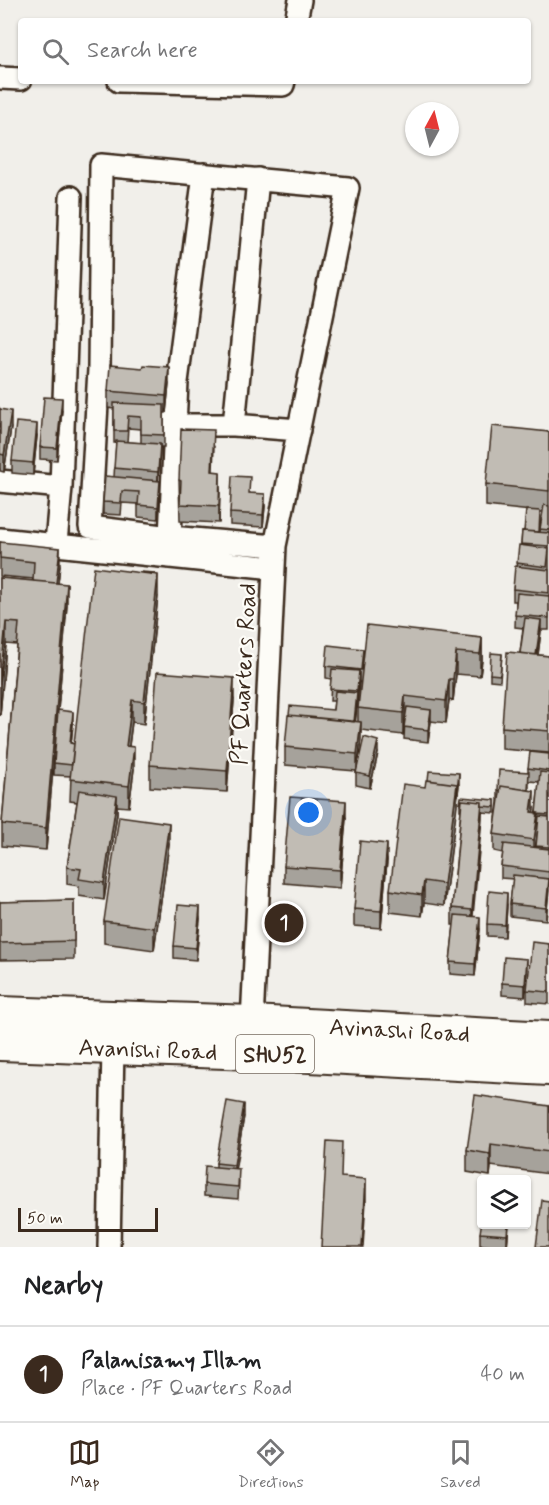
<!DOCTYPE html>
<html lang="en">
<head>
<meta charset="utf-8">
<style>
	:root { --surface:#fff; --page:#f6f6f6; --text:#202124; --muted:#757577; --line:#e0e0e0; --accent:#3b2a1e }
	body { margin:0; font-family:Mynerve,sans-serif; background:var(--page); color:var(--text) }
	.controls { position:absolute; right:18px; bottom:18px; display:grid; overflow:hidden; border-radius:6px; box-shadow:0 2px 4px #0004 }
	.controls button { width:54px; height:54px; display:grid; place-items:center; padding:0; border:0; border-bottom:2px solid var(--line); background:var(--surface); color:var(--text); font:30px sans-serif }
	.compass { position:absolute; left:405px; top:102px; width:54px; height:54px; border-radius:50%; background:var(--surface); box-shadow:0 2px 4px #0004; rotate:7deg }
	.scale { position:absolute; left:18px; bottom:15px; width:140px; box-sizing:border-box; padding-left:6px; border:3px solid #3b2a1e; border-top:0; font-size:16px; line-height:21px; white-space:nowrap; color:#3b2a1e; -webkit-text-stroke:4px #fdfcf7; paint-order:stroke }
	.you { position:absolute; left:309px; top:813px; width:21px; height:21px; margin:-15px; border:4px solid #fff; border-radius:50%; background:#1a73e8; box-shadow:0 0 0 9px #1a73e833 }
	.badge { display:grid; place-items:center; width:39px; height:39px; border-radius:50%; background:var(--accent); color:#fff; font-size:20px; font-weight:700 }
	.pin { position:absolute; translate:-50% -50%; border:3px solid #fff; box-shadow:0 2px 6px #0006 }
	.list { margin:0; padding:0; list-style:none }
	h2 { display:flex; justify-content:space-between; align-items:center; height:78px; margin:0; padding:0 24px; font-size:26px }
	h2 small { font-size:20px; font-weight:400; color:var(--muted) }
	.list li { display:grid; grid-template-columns:39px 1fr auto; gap:18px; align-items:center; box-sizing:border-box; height:96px; padding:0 24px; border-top:2px solid var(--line) }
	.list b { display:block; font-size:22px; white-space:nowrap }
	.list p { margin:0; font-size:20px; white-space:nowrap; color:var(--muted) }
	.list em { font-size:20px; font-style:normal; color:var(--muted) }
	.icon { flex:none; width:33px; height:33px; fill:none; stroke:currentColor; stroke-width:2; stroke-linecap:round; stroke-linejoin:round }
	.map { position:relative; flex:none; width:549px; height:1247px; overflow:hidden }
	.search { position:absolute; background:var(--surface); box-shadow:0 2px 4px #0004; left:18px; right:18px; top:18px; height:66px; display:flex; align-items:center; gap:15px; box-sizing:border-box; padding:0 21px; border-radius:6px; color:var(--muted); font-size:22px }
	.sheet { height:174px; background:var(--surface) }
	nav { display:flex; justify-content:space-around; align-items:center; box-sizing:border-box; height:84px; border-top:2px solid var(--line); background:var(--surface); font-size:16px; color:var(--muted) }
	nav a { display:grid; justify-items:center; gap:3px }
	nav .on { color:var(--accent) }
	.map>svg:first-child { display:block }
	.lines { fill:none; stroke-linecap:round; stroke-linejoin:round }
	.street-casing { stroke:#3b2a1e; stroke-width:26 }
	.primary-casing { stroke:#3b2a1e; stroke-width:36 }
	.street { stroke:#fdfcf7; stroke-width:21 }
	.primary { stroke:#fdfcf7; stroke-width:32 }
	.wall { fill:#a6a29b; stroke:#3b2a1e; stroke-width:1.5; fill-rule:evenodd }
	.shaded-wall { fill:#87847e; stroke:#3b2a1e; stroke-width:1.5 }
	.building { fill:#c1bcb4; stroke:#3b2a1e; stroke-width:1.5 }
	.labels { text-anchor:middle; stroke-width:4.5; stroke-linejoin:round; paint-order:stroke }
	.shield { fill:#fdfcf7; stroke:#75695f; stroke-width:1.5 }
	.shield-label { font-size:22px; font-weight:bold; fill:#3b2a1e }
	.street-label { font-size:24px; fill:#3b2a1e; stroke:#fdfcf7 }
</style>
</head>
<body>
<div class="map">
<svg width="549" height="1247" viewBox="0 0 549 1247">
	<rect width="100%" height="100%" fill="#f1efea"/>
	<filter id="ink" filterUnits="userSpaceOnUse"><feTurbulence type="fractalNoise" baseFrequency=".0167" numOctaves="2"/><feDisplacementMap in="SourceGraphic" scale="12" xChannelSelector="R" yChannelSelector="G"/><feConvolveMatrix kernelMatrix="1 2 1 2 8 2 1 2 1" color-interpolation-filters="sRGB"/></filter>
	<g filter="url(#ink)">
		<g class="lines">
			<g class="street-casing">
				<path id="street" d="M 296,21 L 300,0
					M 0,78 L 21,79
					M 119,81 L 283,85 L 284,81
					M 176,425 L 234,425 L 299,430
					M 234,425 L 258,179
					M 0,481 L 61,487
					M 170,537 L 177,382 L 204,174
					M 0,539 L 274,568 L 252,1022
					M 56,543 L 61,487 L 71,197
					M 274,568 L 275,546 L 348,188 L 101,165 L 99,369 L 90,527 L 170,537 L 275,546
					M 109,1247 L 113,1047"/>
			</g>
			<g class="primary-casing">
				<g id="primary">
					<path id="s1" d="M 0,1013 L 252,1022 L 549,1038"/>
					<path id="s2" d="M 0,1044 L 254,1053 L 549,1069"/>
				</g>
			</g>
			<use href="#street" class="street"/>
			<use href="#primary" class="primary"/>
		</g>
		<path class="wall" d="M 169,384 L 166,413 L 164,413 L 164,447 L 160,447 L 158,480 L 160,493 L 158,519 L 138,517 L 138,504 L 122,503 L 121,515 L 103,514 L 103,502 L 114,477 L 116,443 L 114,443 L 114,409 L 108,408 L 108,391 ZM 128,428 L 141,429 L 141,443 L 127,442 Z
			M 0,409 L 11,428 L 4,472 L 0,471 Z
			M 62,410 L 57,460 L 40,459 L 40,447 Z
			M 549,432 L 549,630 L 541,630 L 538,655 L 549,656 L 549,753 L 502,749 L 502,727 L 520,653 L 523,628 L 515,627 L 516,601 L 513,601 L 513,589 L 521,545 L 522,531 L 524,531 L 531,511 L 486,506 L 486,484 ZM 540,512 L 543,512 L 540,532 Z
			M 37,436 L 33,475 L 12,473 L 12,461 Z
			M 214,447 L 213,471 L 220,489 L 219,523 L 180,521 L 179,480 Z
			M 250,493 L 265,506 L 263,527 L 230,525 L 230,513 Z
			M 0,542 L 60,565 L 58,583 L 67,605 L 46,850 L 2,846 L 2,824 L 17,645 L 6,644 L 0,716 L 0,578 L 33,581 L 33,579 L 0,576 Z
			M 158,596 L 144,724 L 132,722 L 129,746 L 134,769 L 129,807 L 117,806 L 117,813 L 104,900 L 79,896 L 79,886 L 67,884 L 67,867 L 77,802 L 70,801 L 71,776 L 54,775 L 54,763 L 73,724 L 71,743 L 74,744 Z
			M 482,638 L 482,660 L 480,676 L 456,674 L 453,701 L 449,700 L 446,723 L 431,721 L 428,742 L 404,739 L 405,718 L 403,735 L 361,730 L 359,759 L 378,753 L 370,788 L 356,785 L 356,771 L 285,765 L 285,747 L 333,710 L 334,701 L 330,701 L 331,679 L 326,678 L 326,666 ZM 359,682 L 361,682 L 358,708 L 358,722 L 355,722 Z
			M 502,654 L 500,681 L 490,680 L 490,674 Z
			M 234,700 L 227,792 L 150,787 L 150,765 Z
			M 549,754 L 549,884 L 546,920 L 510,916 L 510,904 L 513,879 L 501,878 L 501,866 L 503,853 L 494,851 L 494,834 L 498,802 L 498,790 L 528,772 L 528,768 ZM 529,781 L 539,782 L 536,813 L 533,812 L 534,808 L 529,790 Z
			M 459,785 L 444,906 L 424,903 L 422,916 L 390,912 L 390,890 L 425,787 Z
			M 495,800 L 495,813 L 482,812 L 472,917 L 480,929 L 475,976 L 450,974 L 450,962 L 454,925 L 452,925 L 452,908 L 461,810 L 460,810 L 460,804 Z
			M 346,818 L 340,888 L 284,883 L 284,866 Z
			M 169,844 L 154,950 L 104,943 L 104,921 Z
			M 387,861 L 381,928 L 354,926 L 354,909 Z
			M 74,900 L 74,959 L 0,960 L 0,902 Z
			M 507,905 L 505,937 L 487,936 L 487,924 Z
			M 298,916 L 297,933 L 269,931 L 269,924 Z
			M 200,919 L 196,960 L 174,958 L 174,946 Z
			M 549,944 L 549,1004 L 527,1002 L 527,990 Z
			M 527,971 L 525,997 L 502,995 L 502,983 Z
			M 549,1106 L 549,1174 L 491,1166 L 490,1176 L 467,1172 L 467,1150 Z
			M 244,1116 L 235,1169 L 239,1181 L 238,1199 L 204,1196 L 204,1184 L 216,1167 L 216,1163 Z
			M 509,1224 L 507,1247 L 480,1245 L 480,1233 Z"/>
		<path class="shaded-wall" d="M 169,367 L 169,384 L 166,413 L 166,396 Z
			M 62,398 L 62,410 L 57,460 L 57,448 Z
			M 11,411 L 11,428 L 4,472 L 4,455 Z
			M 37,424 L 37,436 L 33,475 L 33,463 Z
			M 160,444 L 160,456 L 158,484 L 158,472 Z
			M 220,472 L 220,489 L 219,523 L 219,506 Z
			M 160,481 L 160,493 L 158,519 L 158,507 Z
			M 265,494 L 265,506 L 263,527 L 263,515 Z
			M 60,548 L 60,565 L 56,602 L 56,584 Z
			M 158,575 L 158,596 L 144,724 L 144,702 Z
			M 67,584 L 67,605 L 46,850 L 46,828 Z
			M 541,620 L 541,632 L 536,669 L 536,657 Z
			M 6,622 L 6,644 L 0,716 L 0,684 Z
			M 482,638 L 482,660 L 480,676 L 480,654 Z
			M 456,652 L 456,674 L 453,701 L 453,679 Z
			M 359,671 L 359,683 L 357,703 L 357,691 Z
			M 234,678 L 234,700 L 227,792 L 227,771 Z
			M 449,679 L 449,700 L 446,723 L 446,701 Z
			M 357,693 L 357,705 L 354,737 L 354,725 Z
			M 405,696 L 405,718 L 403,735 L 403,713 Z
			M 132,700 L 132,722 L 126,768 L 126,746 Z
			M 431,710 L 431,722 L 428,742 L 428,730 Z
			M 73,712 L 73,724 L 70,755 L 70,743 Z
			M 361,722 L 361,739 L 357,772 L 357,754 Z
			M 378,741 L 378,753 L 370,788 L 370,776 Z
			M 134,747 L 134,769 L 129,807 L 129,786 Z
			M 459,773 L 459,785 L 457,803 L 457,791 Z
			M 457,784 L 457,805 L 444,906 L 444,884 Z
			M 534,791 L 534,808 L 531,829 L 531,812 Z
			M 117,796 L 117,813 L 104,900 L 104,883 Z
			M 346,801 L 346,818 L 340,888 L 340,870 Z
			M 482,802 L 482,819 L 472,927 L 472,910 Z
			M 538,813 L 538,830 L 534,857 L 534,840 Z
			M 169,823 L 169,844 L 154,950 L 154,928 Z
			M 387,844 L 387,861 L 381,928 L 381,911 Z
			M 549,879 L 549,891 L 546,920 L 546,908 Z
			M 424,881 L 424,903 L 422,916 L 422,895 Z
			M 507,893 L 507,905 L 505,937 L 505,925 Z
			M 200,907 L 200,919 L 196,960 L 196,948 Z
			M 480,917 L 480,929 L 475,976 L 475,964 Z
			M 527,959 L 527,971 L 525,997 L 525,985 Z
			M 244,1104 L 244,1116 L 234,1177 L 234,1165 Z
			M 491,1144 L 491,1166 L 490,1176 L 490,1154 Z
			M 366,1179 L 366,1201 L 363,1247 L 362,1247 Z
			M 508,1224 L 509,1224 L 507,1247 L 507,1235 Z"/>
		<path class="building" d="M 110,365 L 142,368 L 143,365 L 169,367 L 166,396 L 108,391 Z
			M 44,397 L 62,398 L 57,448 L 40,447 Z
			M 114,403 L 164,405 L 164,435 L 141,434 L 141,417 L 128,416 L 127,431 L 114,431 Z
			M 0,409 L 11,411 L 4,455 L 0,454 Z
			M 16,422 L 37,424 L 33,463 L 12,461 Z
			M 492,426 L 549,432 L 549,491 L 486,484 Z
			M 181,429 L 214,430 L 212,471 L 220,472 L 219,506 L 180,504 L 181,481 L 179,480 Z
			M 116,441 L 160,444 L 158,472 L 114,468 Z
			M 105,476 L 160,481 L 158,507 L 138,505 L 139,492 L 122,491 L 121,503 L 103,502 Z
			M 232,476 L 250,477 L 249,493 L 265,494 L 263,515 L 230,513 Z
			M 544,505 L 549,506 L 549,530 L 540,529 Z
			M 526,510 L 540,511 L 539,532 L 524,531 Z
			M 522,531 L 549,533 L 549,546 L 521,544 Z
			M 0,542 L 60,548 L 56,583 L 33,581 L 34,562 L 0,558 Z
			M 519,545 L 549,549 L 547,567 L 517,563 Z
			M 515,566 L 549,570 L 549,593 L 513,589 Z
			M 94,567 L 158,575 L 144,702 L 132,700 L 126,746 L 134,747 L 129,786 L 70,779 Z
			M 141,572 L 155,573 L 155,574 L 141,573 Z
			M 0,578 L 67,584 L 46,828 L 2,824 L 19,623 L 6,622 L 0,684 Z
			M 517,593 L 549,596 L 549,618 L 515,615 Z
			M 525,618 L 541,620 L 536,655 L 520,653 Z
			M 367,625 L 482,638 L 480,654 L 456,652 L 453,679 L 449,679 L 446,701 L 405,696 L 403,713 L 358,708 Z
			M 328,645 L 363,649 L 361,670 L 326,666 Z
			M 507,652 L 549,656 L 549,731 L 502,727 Z
			M 491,653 L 502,654 L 500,675 L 490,674 Z
			M 332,669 L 359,671 L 357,691 L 330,689 Z
			M 157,672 L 234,678 L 227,771 L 150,765 Z
			M 335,691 L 357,693 L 354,722 L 289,715 L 290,706 L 333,710 Z
			M 407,707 L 431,710 L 428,730 L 404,727 Z
			M 58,710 L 73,712 L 70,743 L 74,744 L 72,765 L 54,763 Z
			M 288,715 L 361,722 L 357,754 L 285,747 Z
			M 364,737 L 378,741 L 370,776 L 356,773 Z
			M 530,752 L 549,754 L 549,771 L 528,768 Z
			M 499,770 L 529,772 L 528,790 L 501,786 L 500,791 L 498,790 Z
			M 429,771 L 459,773 L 457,791 L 457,784 L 428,780 Z
			M 540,772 L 549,773 L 549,815 L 537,814 L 538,813 L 536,813 Z
			M 426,780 L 457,784 L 444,884 L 424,881 L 422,895 L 390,890 L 403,784 L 425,787 Z
			M 501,786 L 534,791 L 531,812 L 538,813 L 534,840 L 494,834 Z
			M 79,790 L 117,796 L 104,883 L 79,879 L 81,869 L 67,867 Z
			M 290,797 L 346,801 L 340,870 L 284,866 Z
			M 461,797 L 495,800 L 495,807 L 482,806 L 482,802 L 462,800 L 461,804 L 460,804 Z
			M 462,800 L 482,802 L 472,910 L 452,908 Z
			M 119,816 L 169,823 L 154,928 L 104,921 Z
			M 539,816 L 549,817 L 549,847 L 536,846 Z
			M 360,841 L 387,844 L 381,911 L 354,909 Z
			M 504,844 L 549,849 L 549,872 L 501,866 Z
			M 513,875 L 549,879 L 546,908 L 510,904 Z
			M 489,891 L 507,893 L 505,925 L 487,924 Z
			M 74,900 L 74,941 L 0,943 L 0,902 Z
			M 178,905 L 200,907 L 196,948 L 174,946 Z
			M 271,907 L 298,910 L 297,927 L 269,924 Z
			M 455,915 L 480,917 L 475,964 L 450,962 Z
			M 532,942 L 549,944 L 549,992 L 527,990 Z
			M 504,957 L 527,959 L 525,985 L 502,983 Z
			M 475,1095 L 549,1106 L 549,1152 L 491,1144 L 490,1154 L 467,1150 Z
			M 227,1101 L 244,1104 L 234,1165 L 216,1163 Z
			M 327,1141 L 342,1142 L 341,1177 L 366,1179 L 362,1247 L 321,1247 Z
			M 205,1166 L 239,1169 L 238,1187 L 204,1184 Z
			M 542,1200 L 549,1201 L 549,1247 L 536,1247 Z
			M 482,1220 L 482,1224 L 508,1224 L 507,1235 L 480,1233 Z"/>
	</g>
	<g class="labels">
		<rect class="shield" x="236" y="1035" width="78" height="38" rx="4.5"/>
		<g class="shield-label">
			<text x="275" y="1062">SHU52</text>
		</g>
		<g class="street-label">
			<text transform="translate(243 674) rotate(-87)" y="8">PF Quarters Road</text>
			<text dy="8" stroke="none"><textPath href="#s1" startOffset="400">Avinashi Road</textPath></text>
			<text dy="8" stroke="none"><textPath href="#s2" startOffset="148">Avanishi Road</textPath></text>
		</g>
	</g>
</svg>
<div class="controls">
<button><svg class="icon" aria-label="layers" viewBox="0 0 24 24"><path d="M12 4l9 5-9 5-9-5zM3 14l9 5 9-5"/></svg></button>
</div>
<svg class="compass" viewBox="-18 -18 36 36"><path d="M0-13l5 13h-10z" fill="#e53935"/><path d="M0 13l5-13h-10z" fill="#757577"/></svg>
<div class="scale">50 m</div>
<div class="you"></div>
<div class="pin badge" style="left:284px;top:923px">1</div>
<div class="search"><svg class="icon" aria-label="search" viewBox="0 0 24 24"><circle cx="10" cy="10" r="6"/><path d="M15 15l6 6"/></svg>Search here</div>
</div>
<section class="sheet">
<h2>Nearby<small></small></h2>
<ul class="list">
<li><span class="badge">1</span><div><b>Palanisamy Illam</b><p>Place · PF Quarters Road</p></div><em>40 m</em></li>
</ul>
</section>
<nav>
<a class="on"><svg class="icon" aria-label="map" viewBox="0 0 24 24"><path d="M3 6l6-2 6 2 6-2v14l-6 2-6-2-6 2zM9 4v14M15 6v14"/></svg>Map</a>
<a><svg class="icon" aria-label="directions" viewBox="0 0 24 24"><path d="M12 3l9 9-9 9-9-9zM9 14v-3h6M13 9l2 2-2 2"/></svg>Directions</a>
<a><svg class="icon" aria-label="saved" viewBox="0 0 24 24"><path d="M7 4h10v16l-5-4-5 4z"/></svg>Saved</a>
</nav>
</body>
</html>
